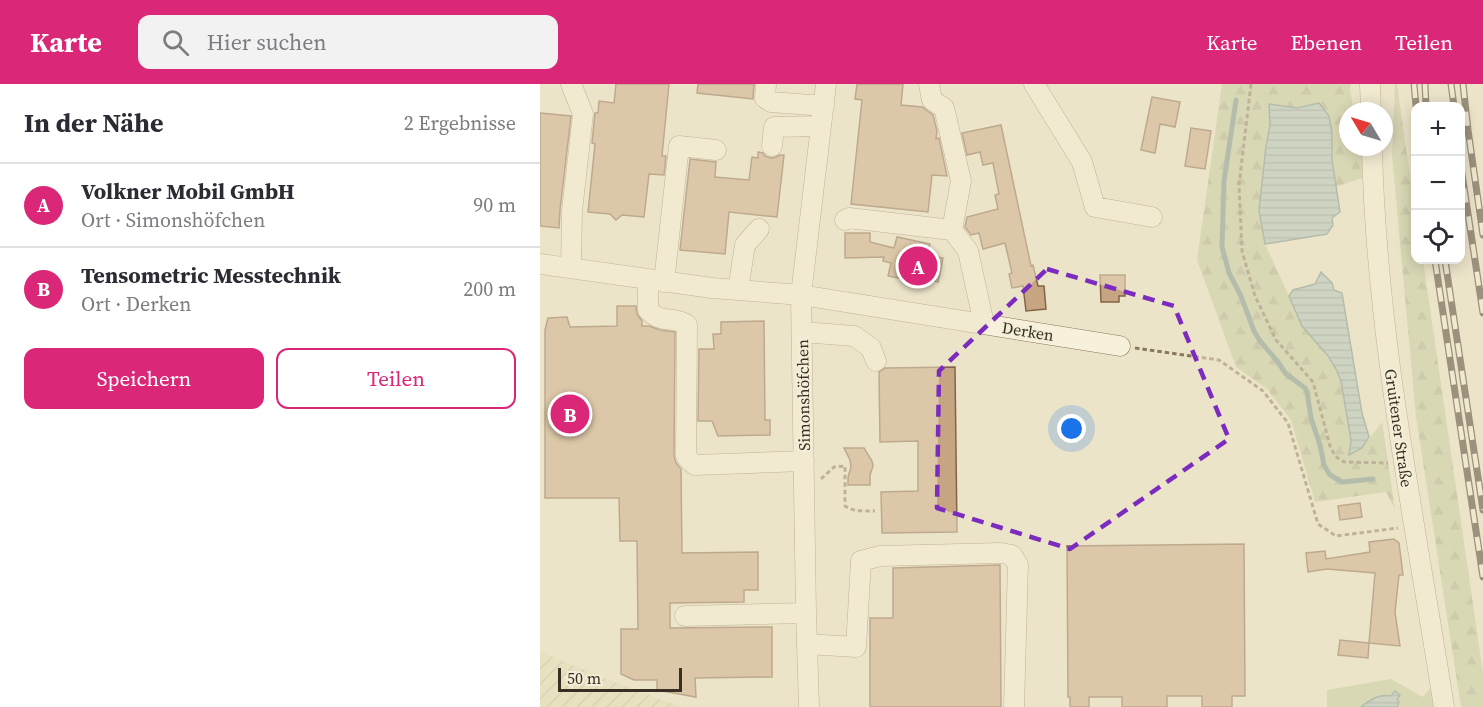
<!DOCTYPE html>
<html lang="de">
<head>
<meta charset="utf-8">
<style>
	:root { --surface:#fff; --page:#f2f2f3; --text:#2b2b33; --muted:#7c7c81; --line:#e1e1e2; --accent:#db2777 }
	body { margin:0; font-family:"Source Serif 4",serif; background:var(--page); color:var(--text) }
	.controls { position:absolute; right:18px; top:18px; display:grid; overflow:hidden; border-radius:12px; box-shadow:0 3px 15px #0003 }
	.controls button { width:54px; height:54px; display:grid; place-items:center; padding:0; border:0; border-bottom:2px solid var(--line); background:var(--surface); color:var(--text); font:30px sans-serif }
	.compass { position:absolute; left:799px; top:18px; width:54px; height:54px; border-radius:50%; background:var(--surface); box-shadow:0 3px 15px #0003; rotate:308deg }
	.scale { position:absolute; left:18px; bottom:15px; width:124px; box-sizing:border-box; padding-left:6px; border:3px solid #382e21; border-top:0; font-size:16px; line-height:21px; white-space:nowrap; color:#382e21; -webkit-text-stroke:4px #f3eed8; paint-order:stroke }
	.you { position:absolute; left:532px; top:345px; width:21px; height:21px; margin:-15px; border:4px solid #fff; border-radius:50%; background:#1a73e8; box-shadow:0 0 0 9px #1a73e833 }
	.badge { display:grid; place-items:center; width:39px; height:39px; border-radius:50%; background:var(--accent); color:#fff; font-size:20px; font-weight:700 }
	.pin { position:absolute; translate:-50% -50%; border:3px solid #fff; box-shadow:0 2px 6px #0006 }
	.list { margin:0; padding:0; list-style:none }
	h2 { display:flex; justify-content:space-between; align-items:center; height:78px; margin:0; padding:0 24px; font-size:26px }
	h2 small { font-size:20px; font-weight:400; color:var(--muted) }
	.list li { display:grid; grid-template-columns:39px 1fr auto; gap:18px; align-items:center; box-sizing:border-box; height:84px; padding:0 24px; border-top:2px solid var(--line) }
	.list b { display:block; font-size:22px; white-space:nowrap }
	.list p { margin:0; font-size:20px; white-space:nowrap; color:var(--muted) }
	.list em { font-size:20px; font-style:normal; color:var(--muted) }
	.actions { display:flex; gap:12px; padding:18px 24px }
	.actions a { flex:1; padding:14px 0; border:2px solid var(--accent); border-radius:12px; text-align:center; font-size:21px; color:var(--accent) }
	.actions .main { background:var(--accent); color:#fff }
	.icon { flex:none; width:33px; height:33px; fill:none; stroke:currentColor; stroke-width:2; stroke-linecap:round; stroke-linejoin:round }
	.map { position:relative; flex:none; width:943px; height:623px; overflow:hidden }
	header { display:flex; align-items:center; gap:36px; box-sizing:border-box; height:84px; padding:0 30px; background:var(--accent); color:#fff }
	header strong { font-size:28px }
	nav { display:flex; gap:33px; margin-inline-start:auto; font-size:21px }
	.search { width:420px; height:54px; background:var(--page); display:flex; align-items:center; gap:15px; box-sizing:border-box; padding:0 21px; border-radius:12px; color:var(--muted); font-size:22px }
	main { display:flex }
	aside { flex:1; background:var(--surface) }
	.map>svg:first-child { display:block }
	.farmland { fill:url(#farmland-furrows) }
	.grass { fill:#c0c99d }
	.forest { fill:url(#forest-firs) }
	.water { fill:url(#water-rules); stroke:#708e89; stroke-width:1.5 }
	.lines { fill:none; stroke-linecap:round; stroke-linejoin:round }
	.stream { stroke:#708e89; stroke-width:5 }
	.building { fill:#c7a482; stroke:#846447; stroke-width:1.5 }
	.minor-casing { stroke:#87775f; stroke-width:21 }
	.path { stroke:#87775f; stroke-width:3; stroke-dasharray:4.5 3; stroke-linecap:butt }
	.minor { stroke:#f7f1dc; stroke-width:20 }
	.rail-casing { stroke:#382e21; stroke-width:7 }
	.rail { stroke:#f3eed8; stroke-width:4.5; stroke-dasharray:14; stroke-linecap:butt }
	.marked { fill:none; stroke:#7b2cbf; stroke-width:4.5; stroke-dasharray:12 8; stroke-linejoin:round }
	.labels { text-anchor:middle; stroke-width:4.5; stroke-linejoin:round; paint-order:stroke }
	.street-label { font-size:16px; fill:#382e21; stroke:#f3eed8 }
</style>
</head>
<body>
<header>
<strong>Karte</strong>
<div class="search"><svg class="icon" aria-label="search" viewBox="0 0 24 24"><circle cx="10" cy="10" r="6"/><path d="M15 15l6 6"/></svg>Hier suchen</div>
<nav><a>Karte</a><a>Ebenen</a><a>Teilen</a></nav>
</header>
<main>
<aside>
<h2>In der Nähe<small>2 Ergebnisse</small></h2>
<ul class="list">
<li><span class="badge">A</span><div><b>Volkner Mobil GmbH</b><p>Ort · Simonshöfchen</p></div><em>90 m</em></li>
<li><span class="badge">B</span><div><b>Tensometric Messtechnik</b><p>Ort · Derken</p></div><em>200 m</em></li>
</ul>
<div class="actions"><a class="main">Speichern</a><a>Teilen</a></div>
</aside>
<div class="map">
<svg width="943" height="623" viewBox="0 0 943 623">
	<defs>
		<pattern id="farmland-furrows" width="10" height="10" patternUnits="userSpaceOnUse" patternTransform="scale(1.5)"><rect width="10" height="10" fill="#e1ddb7"/><path d="M-1 1l2-2M0 10L10 0M9 11l2-2" fill="none" stroke="#c2be9d"/></pattern>
		<pattern id="forest-firs" width="22" height="20" patternUnits="userSpaceOnUse" patternTransform="scale(1.5)"><rect width="22" height="20" fill="#c0c99d"/><path d="M5 1l3.5 6h-7zM16 11l3.5 6h-7z" fill="#a6ad87"/></pattern>
		<pattern id="water-rules" width="6" height="5" patternUnits="userSpaceOnUse" patternTransform="scale(1.5)"><rect width="6" height="5" fill="#a9c0bb"/><path d="M0 2.5h6" fill="none" stroke="#8b9c98"/></pattern>
	</defs>
	<rect width="100%" height="100%" fill="#ece4c9"/>
	<path class="farmland" d="M 4,569 L 67,595 L 141,623 L 0,623 L 0,570 Z"/>
	<path class="grass" d="M 851,595 L 883,613 L 895,599 L 898,623 L 787,623 L 787,606 Z"/>
	<path class="forest" d="M 682,0 L 811,0 L 810,6 L 814,27 L 808,27 L 808,63 L 820,63 L 825,93 L 796,103 L 792,75 L 792,49 L 757,24 L 730,20 L 730,42 L 726,62 L 719,127 L 725,160 L 749,212 L 757,232 L 796,285 L 801,297 L 811,356 L 822,364 L 842,338 L 855,425 L 846,408 L 775,418 L 751,336 L 727,305 L 696,283 L 657,176 Z
		M 855,0 L 857,0 L 875,127 L 876,176 L 883,176 L 943,589 L 943,623 L 921,623 L 876,333 L 852,71 Z"/>
	<path class="water" d="M 779,19 L 789,32 L 792,49 L 792,76 L 800,128 L 792,134 L 793,141 L 787,150 L 725,160 L 719,127 L 726,62 L 730,42 L 729,20 L 757,24 Z
		M 781,188 L 792,199 L 794,206 L 802,209 L 822,329 L 829,353 L 822,364 L 809,371 L 811,356 L 801,297 L 796,285 L 788,272 L 762,242 L 749,212 L 753,206 L 775,200 Z
		M 855,607 L 860,611 L 857,616 L 859,618 L 857,623 L 821,623 C 831,615 839,610 851,612 Z"/>
	<g class="lines">
		<path class="stream" d="M 696,16 L 684,97 L 682,163 L 689,189 L 701,212 L 714,247 L 720,257 L 738,278 L 746,290 L 765,304 L 767,308 L 771,334 L 780,361 L 784,381 L 790,391 L 802,398 L 833,395"/>
	</g>
	<path class="building" d="M 76,0 L 129,0 L 122,72 L 126,72 L 124,91 L 109,90 L 104,133 L 82,131 L 76,136 L 70,130 L 48,128 L 55,60 L 52,59 L 55,29 L 58,29 L 59,17 L 74,19 Z
		M 158,0 L 214,0 L 213,15 L 157,9 Z
		M 317,0 L 363,0 L 361,21 L 382,23 L 393,31 L 397,47 L 396,55 L 399,54 L 407,92 L 392,91 L 388,128 L 311,120 L 322,16 L 315,15 Z
		M 612,13 L 640,18 L 635,43 L 620,40 L 615,69 L 601,66 Z
		M 0,29 L 31,32 L 20,126 L 19,144 L 0,142 Z
		M 461,41 L 491,182 L 493,181 L 498,202 L 504,202 L 506,225 L 486,227 L 483,202 L 472,204 L 469,190 L 472,189 L 465,159 L 443,165 L 439,149 L 431,151 L 425,143 L 427,133 L 458,125 L 455,111 L 459,110 L 453,79 L 443,81 L 440,68 L 427,71 L 422,49 Z
		M 651,44 L 671,47 L 665,85 L 645,82 Z
		M 218,68 L 223,69 L 225,72 L 231,74 L 236,73 L 240,71 L 244,71 L 237,133 L 189,128 L 185,170 L 140,166 L 150,75 L 176,78 L 175,93 L 209,96 L 212,73 L 218,74 Z
		M 305,149 L 330,149 L 330,158 L 354,164 L 357,153 L 390,160 L 387,171 L 403,174 L 398,198 L 370,191 L 369,196 L 348,192 L 351,179 L 343,177 L 344,173 L 305,174 Z
		M 560,191 L 585,191 L 585,212 L 579,212 L 579,218 L 561,218 Z
		M 77,222 L 96,222 L 97,230 L 102,237 L 102,242 L 109,242 L 120,246 L 135,248 L 134,372 L 136,379 L 141,385 L 142,469 L 218,468 L 218,506 L 204,506 L 204,518 L 130,519 L 130,544 L 232,543 L 232,593 L 155,594 L 156,613 L 117,606 L 117,596 L 94,596 L 81,590 L 81,545 L 98,545 L 97,457 L 80,457 L 79,414 L 5,414 L 5,246 L 8,234 L 27,233 L 30,243 L 77,242 Z
		M 224,237 L 225,336 L 230,336 L 230,351 L 178,352 L 172,337 L 158,337 L 159,265 L 174,265 L 173,250 L 181,250 L 181,238 Z
		M 415,283 L 417,448 L 342,449 L 341,408 L 378,407 L 378,357 L 340,358 L 339,288 L 345,284 Z
		M 304,364 L 324,364 L 332,377 L 333,382 L 330,391 L 330,401 L 308,401 L 308,393 L 311,383 L 310,376 Z
		M 820,419 L 822,433 L 800,436 L 798,422 Z
		M 854,455 L 859,459 L 863,491 L 859,491 L 855,528 L 860,562 L 829,559 L 828,574 L 798,571 L 800,556 L 829,559 L 835,489 L 787,485 L 768,488 L 766,469 L 785,467 L 786,475 L 830,468 L 829,458 Z
		M 704,460 L 705,612 L 692,612 L 692,623 L 662,623 L 662,612 L 627,612 L 627,623 L 582,623 L 582,613 L 549,613 L 549,623 L 530,623 L 530,613 L 528,613 L 527,462 Z
		M 460,481 L 461,623 L 330,623 L 330,534 L 353,534 L 353,484 Z"/>
	<g class="lines">
		<g class="minor-casing">
			<path id="minor" d="M 31,0 L 43,30 L 32,127 L 31,184
				M 226,0 L 225,14 L 231,18 L 284,22
				M 389,0 L 392,16 L 404,24 L 421,97 L 412,146
				M 494,0 L 542,78 L 555,123 L 612,133
				M 830,0 L 831,27
				M 232,62 L 234,43 L 281,42
				M 832,63 C 836,252 875,437 904,623
				M 305,136 L 309,134 L 412,146 L 428,167 L 444,240
				M 0,180 L 172,204 L 261,211 L 580,262
				M 108,196 L 108,226 C 122,241 133,231 147,241 L 146,372 L 150,377 L 155,381 L 264,377
				M 124,198 L 139,62 L 176,66
				M 198,206 L 205,161 L 219,145
				M 262,248 L 314,252 L 331,264 L 336,277
				M 145,532 L 266,529
				M 267,560 L 316,563 L 321,477 L 340,472 L 461,469 L 472,471 L 478,481 L 474,623
				M 269,623 L 266,529 L 261,211 L 286,0"/>
		</g>
		<path class="path" d="M 711,0 L 699,101 L 702,167 L 715,212 L 736,256 L 773,298 L 790,362 L 795,372 L 804,378 L 848,379
			M 595,264 L 679,276 L 723,307 L 748,339 L 778,440 L 796,452 L 858,444
			M 281,395 L 294,383 L 305,382 L 305,422 C 315,428 323,427 335,427"/>
		<use href="#minor" class="minor"/>
		<g class="rail-casing">
			<path id="rail" d="M 874,0 L 876,22
				M 885,0 L 886,22
				M 911,0 L 914,22
				M 923,0 L 928,46 L 943,151
				M 920,77 L 943,229
				M 895,176 L 943,493
				M 905,176 L 943,426"/>
		</g>
		<use href="#rail" class="rail"/>
	</g>
	<path d="M0 0H943V623H0ZM 507,185 L 634,222 L 689,355 L 530,465 L 397,424 L 399,287 Z" fill="#ece4c9" fill-opacity=".55" fill-rule="evenodd"/>
	<path class="marked" d="M 507,185 L 634,222 L 689,355 L 530,465 L 397,424 L 399,287 Z"/>
	<g class="labels">
		<g class="street-label">
			<text transform="translate(488 247) rotate(9)" y="6">Derken</text>
			<text transform="translate(263 311) rotate(-91)" y="6">Simonshöfchen</text>
			<text transform="translate(859 344) rotate(82)" y="6">Gruitener Straße</text>
		</g>
	</g>
</svg>
<div class="controls">
<button>+</button>
<button>−</button>
<button><svg class="icon" aria-label="locate" viewBox="0 0 24 24"><circle cx="12" cy="12" r="6"/><path d="M12 2v4M12 18v4M2 12h4M18 12h4"/></svg></button>
</div>
<svg class="compass" viewBox="-18 -18 36 36"><path d="M0-13l5 13h-10z" fill="#e53935"/><path d="M0 13l5-13h-10z" fill="#7c7c81"/></svg>
<div class="scale">50 m</div>
<div class="you"></div>
<div class="pin badge" style="left:378px;top:182px">A</div>
<div class="pin badge" style="left:30px;top:330px">B</div>
</div>
</main>
</body>
</html>
